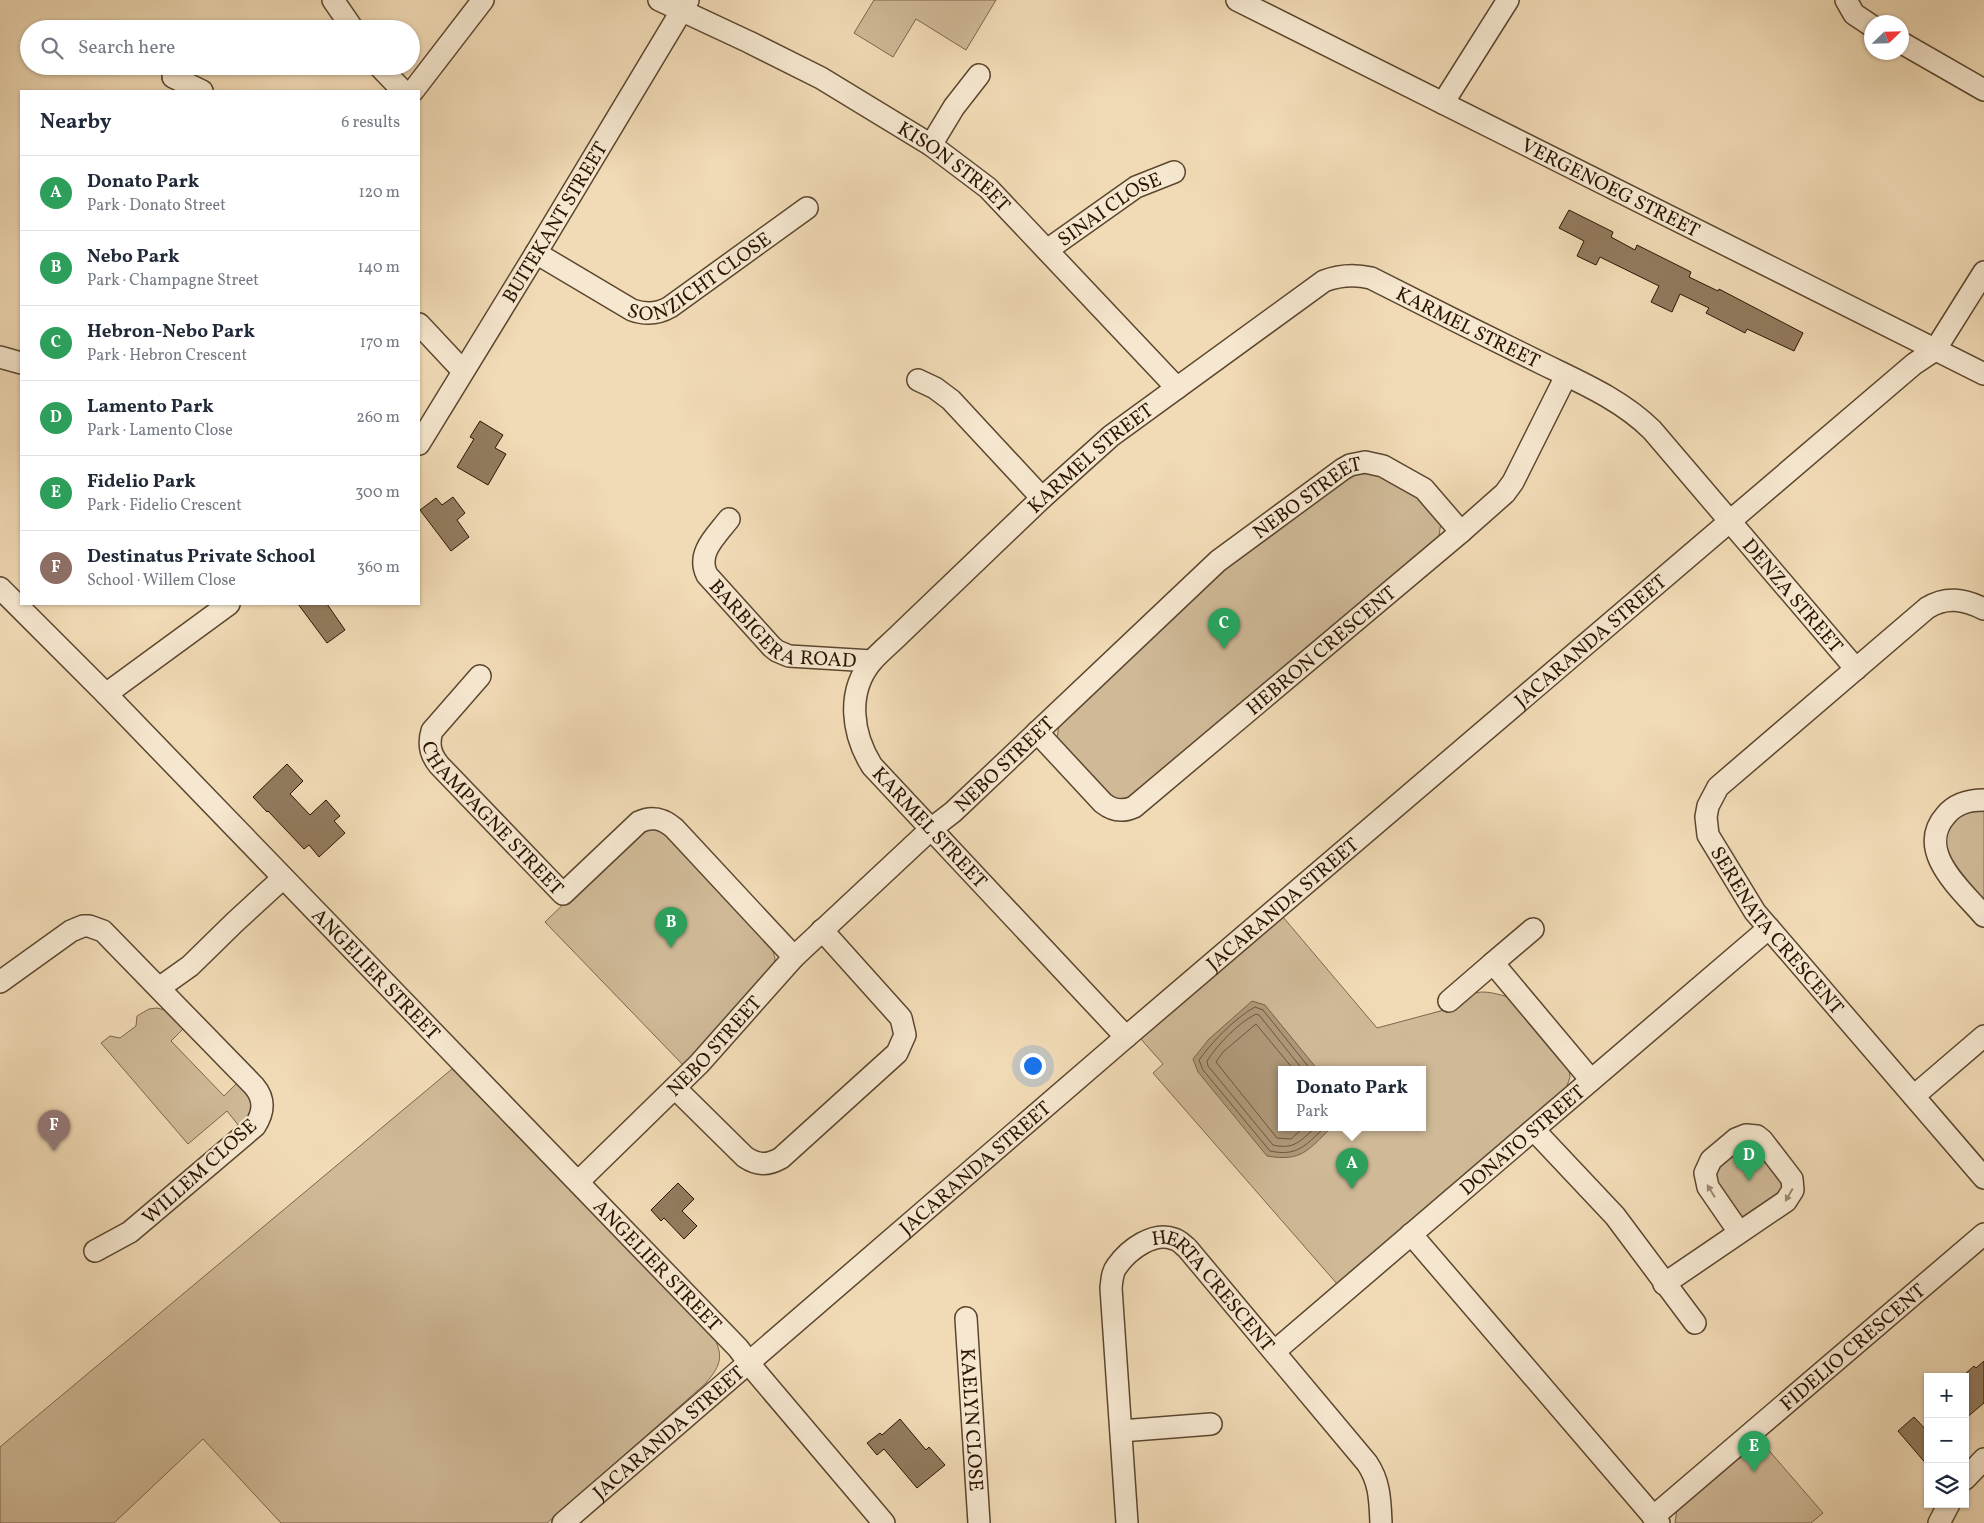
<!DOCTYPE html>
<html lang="en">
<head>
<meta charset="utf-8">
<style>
	:root { --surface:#fff; --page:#f2f2f3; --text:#1f2937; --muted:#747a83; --line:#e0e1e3; --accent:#8f2418 }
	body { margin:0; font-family:Vollkorn,serif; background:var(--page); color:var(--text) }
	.controls { position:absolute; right:15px; bottom:15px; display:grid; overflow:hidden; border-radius:0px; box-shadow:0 1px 4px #0004 }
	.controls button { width:45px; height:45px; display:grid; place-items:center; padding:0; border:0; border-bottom:1px solid var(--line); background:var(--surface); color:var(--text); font:25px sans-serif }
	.compass { position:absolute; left:1864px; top:15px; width:45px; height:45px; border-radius:50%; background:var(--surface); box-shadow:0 1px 4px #0004; rotate:67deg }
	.you { position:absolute; left:1032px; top:1065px; width:18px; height:18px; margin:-12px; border:4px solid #fff; border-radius:50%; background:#1a73e8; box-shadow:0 0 0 8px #1a73e833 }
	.badge { display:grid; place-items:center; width:32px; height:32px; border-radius:50%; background:var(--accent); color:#fff; font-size:16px; font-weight:700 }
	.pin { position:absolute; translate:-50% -41px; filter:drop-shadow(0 1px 2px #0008) }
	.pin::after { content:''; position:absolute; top:26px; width:18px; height:15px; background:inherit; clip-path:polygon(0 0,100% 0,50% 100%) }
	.popup { position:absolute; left:1278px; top:1066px; width:148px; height:65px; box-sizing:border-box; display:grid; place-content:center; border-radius:0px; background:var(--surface); filter:drop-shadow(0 1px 4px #0005); font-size:16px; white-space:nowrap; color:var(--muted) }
	.popup b { font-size:19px; color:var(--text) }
	.popup::after { content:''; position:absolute; left:50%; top:100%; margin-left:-10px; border:10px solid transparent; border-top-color:var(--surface) }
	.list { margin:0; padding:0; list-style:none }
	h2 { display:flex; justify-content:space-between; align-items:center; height:65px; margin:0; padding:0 20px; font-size:21px }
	h2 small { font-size:16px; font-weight:400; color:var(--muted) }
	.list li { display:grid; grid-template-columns:32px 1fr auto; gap:15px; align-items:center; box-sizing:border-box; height:75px; padding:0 20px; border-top:1px solid var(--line) }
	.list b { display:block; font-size:19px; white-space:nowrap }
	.list p { margin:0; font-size:16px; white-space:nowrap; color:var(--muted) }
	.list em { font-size:16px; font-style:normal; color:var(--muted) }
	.icon { flex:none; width:28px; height:28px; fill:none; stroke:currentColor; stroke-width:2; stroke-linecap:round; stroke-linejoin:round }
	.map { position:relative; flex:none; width:1984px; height:1523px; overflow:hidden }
	.search { position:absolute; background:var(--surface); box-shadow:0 1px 4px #0004; left:20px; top:20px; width:400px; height:55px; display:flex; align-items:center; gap:12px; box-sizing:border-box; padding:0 18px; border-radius:28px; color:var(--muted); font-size:19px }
	.panel { position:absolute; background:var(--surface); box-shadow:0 1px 4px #0004; left:20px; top:90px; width:400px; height:515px; border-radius:0px }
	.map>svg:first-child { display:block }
	.green { fill:#cfb997; stroke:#7d664c; fill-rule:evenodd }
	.water { fill:#ae9778; stroke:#7a6348 }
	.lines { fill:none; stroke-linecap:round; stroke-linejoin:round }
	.shore { stroke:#6c563c; stroke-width:1 }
	.building { fill:#927b5f; stroke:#2b1401 }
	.street-casing { stroke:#5c462e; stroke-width:24 }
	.street { stroke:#f6e8d0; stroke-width:21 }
	.oneway { fill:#9b8973 }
	.labels { text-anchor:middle; stroke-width:4.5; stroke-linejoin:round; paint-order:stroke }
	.street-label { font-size:20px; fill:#2b1401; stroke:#f6e8d0 }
</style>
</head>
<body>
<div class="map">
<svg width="1984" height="1523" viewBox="0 0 1984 1523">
	<rect width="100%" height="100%" fill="#f1dbb6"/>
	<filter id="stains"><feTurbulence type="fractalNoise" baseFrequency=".004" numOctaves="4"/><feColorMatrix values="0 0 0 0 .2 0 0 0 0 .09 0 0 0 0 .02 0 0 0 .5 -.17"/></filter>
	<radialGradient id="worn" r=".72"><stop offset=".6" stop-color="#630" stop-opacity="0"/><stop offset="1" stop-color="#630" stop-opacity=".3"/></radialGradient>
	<path class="green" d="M 874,0 L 996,0 L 966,50 L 916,19 L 893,57 L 854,33 Z
		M 1372,471 L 1416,492 L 1441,522 L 1439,536 L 1436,542 L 1131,800 L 1111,799 L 1057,739 L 1059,724 L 1212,577 L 1347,475 Z
		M 1970,809 L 1984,809 L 1984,903 L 1949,862 L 1943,841 L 1954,819 Z
		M 659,827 L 771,945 L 775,958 L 774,965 L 684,1066 L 545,922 L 640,830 Z
		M 1283,917 L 1377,1028 L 1444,1010 L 1447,1013 C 1471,992 1475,987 1508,997 L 1569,1070 L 1570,1077 L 1566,1089 L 1338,1285 L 1153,1073 L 1163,1064 L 1140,1038 ZM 1282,1070 L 1422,1070 L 1422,1128 L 1282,1128 Z
		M 157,1008 L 169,1011 L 184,1028 L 171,1041 L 224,1096 L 237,1083 L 250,1094 L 254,1109 L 242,1126 L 239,1126 L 227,1111 L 188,1144 L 101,1043 L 110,1036 L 120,1038 L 136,1026 L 137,1016 L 149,1009 Z
		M 452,1069 L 715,1339 C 724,1359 719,1367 706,1383 L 547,1523 L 281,1523 L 203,1439 L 114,1523 L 0,1523 L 0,1447 Z
		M 1751,1141 L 1788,1187 L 1745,1219 L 1740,1218 L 1713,1185 L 1711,1169 Z
		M 1759,1439 L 1823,1513 L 1811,1523 L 1675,1523 L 1677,1509 Z"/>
	<path class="water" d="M 1252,1001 L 1265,1005 L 1318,1070 L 1282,1070 L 1282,1128 L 1331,1128 C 1308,1150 1302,1162 1267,1156 L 1198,1072 L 1193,1059 L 1209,1039 Z"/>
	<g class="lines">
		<path class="shore" d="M 1294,1070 L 1256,1024 L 1223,1052 L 1216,1062 L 1277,1138 L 1291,1139 L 1303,1128
			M 1303,1070 L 1259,1015 L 1256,1014 C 1238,1023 1218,1044 1207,1061 L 1208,1066 L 1273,1145 C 1294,1150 1300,1141 1315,1128
			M 1311,1070 L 1263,1010 L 1255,1007 C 1236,1017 1211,1043 1199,1060 L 1203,1070 L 1270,1151 C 1297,1157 1306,1145 1324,1128"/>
	</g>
	<path class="building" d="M 1569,210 L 1613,232 L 1611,237 L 1635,250 L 1637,245 L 1691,272 L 1689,277 L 1718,291 L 1719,289 L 1803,333 L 1794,351 L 1747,329 L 1745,333 L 1706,313 L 1709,308 L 1680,294 L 1672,312 L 1651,302 L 1659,286 L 1600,257 L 1596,265 L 1577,256 L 1584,241 L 1559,228 Z
		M 480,421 L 503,435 L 495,448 L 506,454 L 488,485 L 457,467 L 474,439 L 470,437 Z
		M 453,497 L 465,513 L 457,520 L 469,537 L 451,551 L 420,510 L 436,498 L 442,505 Z
		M 298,604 L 327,604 L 345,630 L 327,643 Z
		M 287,764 L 303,781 L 290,794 L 310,815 L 326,800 L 340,816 L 334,821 L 345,833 L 319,857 L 309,845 L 304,849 L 268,811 L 267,812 L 253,797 Z
		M 678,1183 L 694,1199 L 682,1211 L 697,1226 L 684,1239 L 664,1218 L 661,1221 L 651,1210 Z
		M 1984,1361 L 1984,1403 L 1965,1419 L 1965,1374 L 1974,1366 L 1976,1368 Z
		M 1914,1417 L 1928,1432 L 1928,1466 L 1898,1431 Z
		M 900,1419 L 926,1450 L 929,1447 L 945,1465 L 917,1488 L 884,1449 L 877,1455 L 867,1443 L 880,1433 L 882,1435 Z"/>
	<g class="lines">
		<g class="street-casing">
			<g id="street">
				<path d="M 333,0 L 353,29"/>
				<path id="s1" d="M 659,0 L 749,42 L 821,78 L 931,145 L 988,188 L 1177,388"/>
				<path id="s2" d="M 1237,0 L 1984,374"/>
				<path d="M 1846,0 L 1854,14 L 1872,26"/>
				<path d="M 1902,43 L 1984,90"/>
				<path d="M 379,66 L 403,91"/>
				<path d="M 173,77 L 202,91"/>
				<path d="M 413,91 L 483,0"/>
				<path d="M 1443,103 L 1508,0"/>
				<path d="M 931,145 L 954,107 L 979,75"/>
				<path id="s3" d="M 1047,250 L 1136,187 L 1174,172"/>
				<path id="s4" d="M 536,253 L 632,310 C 646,315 658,314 670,307 L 807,208"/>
				<path d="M 419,324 L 463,371"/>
				<path d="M 0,357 L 21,363"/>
				<path d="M 918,380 L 935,388 L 951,400 L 1042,498"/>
				<path id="s5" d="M 419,444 L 536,253 L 688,0"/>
				<path id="s6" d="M 729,519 C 716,536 696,553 707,575 L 772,647 L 777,651 L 789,656 L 872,661"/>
				<path id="s7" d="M 0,588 L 106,694 L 738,1348 L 756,1372 L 884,1523"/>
				<path id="s8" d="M 1984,609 C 1964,599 1946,596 1927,608 L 1718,787 L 1708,806 L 1706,817 L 1708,835 L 1755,912 L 1984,1178"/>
				<path id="s9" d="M 480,676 L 432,731 C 428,744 430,754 439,765 L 563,894 L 639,822 C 652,816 662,818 674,828 L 794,957"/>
				<path d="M 106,694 L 229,604"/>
				<path id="s10" d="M 1037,732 L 1103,803 C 1113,811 1123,812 1134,807 L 1461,532 L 1505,493 L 1513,482 L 1566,376"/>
				<path d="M 1984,800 C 1969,800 1956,803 1946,815 C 1914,851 1962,890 1984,916"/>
				<path d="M 1533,929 L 1493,963 L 1591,1080"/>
				<path d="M 0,982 L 71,931 L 83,926 L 89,926 L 103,931 L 254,1086 C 265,1099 264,1112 255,1126 L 130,1232 L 95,1251"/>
				<path d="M 159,988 L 190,966 L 235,922 L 283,878"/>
				<path d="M 1449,1001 L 1493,963"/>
				<path id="s11" d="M 1126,1037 L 872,766 C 852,734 846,692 872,661 C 881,651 891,643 900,634 L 1042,498 L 1111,436 L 1324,281 C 1340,275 1354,274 1371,278 C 1426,306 1480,333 1535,360 C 1575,380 1620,398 1652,430 L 1856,669"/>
				<path d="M 675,1088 L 745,1157 C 757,1165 767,1166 781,1158 L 897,1053 L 905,1035 L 901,1018 L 822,930"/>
				<path d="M 1914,1096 L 1984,1036"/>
				<path d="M 1534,1130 L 1615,1216 L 1695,1323"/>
				<path id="s12" d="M 579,1181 L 699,1064 L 794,957 L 931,829 L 953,812 L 1218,561 L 1343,469 L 1350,465 L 1365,462 L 1383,466 L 1424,489 L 1461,532"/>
				<path d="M 1411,1234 L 1659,1523"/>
				<path d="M 1664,1284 L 1786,1201 L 1793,1190 L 1792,1179 L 1762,1140 L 1757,1136 L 1746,1135 L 1736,1139 L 1711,1160 L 1705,1173 L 1708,1187 L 1739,1232"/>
				<path id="s13" d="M 966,1318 L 979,1523"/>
				<path id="s14" d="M 1275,1351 L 1769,928"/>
				<path d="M 1121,1431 L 1211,1424"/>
				<path d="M 1965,1479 L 1984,1459"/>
				<path id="s15" d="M 1653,1517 L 1984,1234"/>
				<path id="s16" d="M 563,1523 L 1126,1037 L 1914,364 L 1935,350 L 1984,272"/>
				<path id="s17" d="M 1127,1523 L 1111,1288 C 1112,1280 1112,1272 1117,1266 C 1129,1249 1154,1231 1174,1239 C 1179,1240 1183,1245 1187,1248 L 1367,1463 C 1380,1482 1380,1501 1381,1523"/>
				<path d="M 1939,1523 L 1949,1504"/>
			</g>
		</g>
		<use href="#street" class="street"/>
	</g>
	<defs><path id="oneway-solid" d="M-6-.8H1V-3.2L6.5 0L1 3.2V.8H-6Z" transform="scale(1.25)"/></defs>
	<g class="oneway">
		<use href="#oneway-solid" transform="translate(1711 1191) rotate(-122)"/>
		<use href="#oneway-solid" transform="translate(1789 1195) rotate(120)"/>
	</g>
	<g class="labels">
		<g class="street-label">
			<text dy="7" stroke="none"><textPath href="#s1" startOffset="340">KISON STREET</textPath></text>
			<text dy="7" stroke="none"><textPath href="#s2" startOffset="418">VERGENOEG STREET</textPath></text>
			<text dy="7" stroke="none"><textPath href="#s3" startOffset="75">SINAI CLOSE</textPath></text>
			<text dy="7" stroke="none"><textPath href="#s5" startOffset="260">BUITEKANT STREET</textPath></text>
			<text dy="7" stroke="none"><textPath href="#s4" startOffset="190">SONZICHT CLOSE</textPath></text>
			<text dy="7" stroke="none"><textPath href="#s11" startOffset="1232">KARMEL STREET</textPath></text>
			<text dy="7" stroke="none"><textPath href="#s11" startOffset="782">KARMEL STREET</textPath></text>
			<text dy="7" stroke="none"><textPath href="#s12" startOffset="1001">NEBO STREET</textPath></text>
			<text dy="7" stroke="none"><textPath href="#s11" startOffset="1661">DENZA STREET</textPath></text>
			<text dy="7" stroke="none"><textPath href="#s6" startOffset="161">BARBIGERA ROAD</textPath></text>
			<text dy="7" stroke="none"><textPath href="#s16" startOffset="1354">JACARANDA STREET</textPath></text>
			<text dy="7" stroke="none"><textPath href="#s10" startOffset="374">HEBRON CRESCENT</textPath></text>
			<text dy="7" stroke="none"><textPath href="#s12" startOffset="596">NEBO STREET</textPath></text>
			<text dy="7" stroke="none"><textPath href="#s9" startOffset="184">CHAMPAGNE STREET</textPath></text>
			<text transform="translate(930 827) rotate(47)" y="7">KARMEL STREET</text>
			<text dy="7" stroke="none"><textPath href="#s16" startOffset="949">JACARANDA STREET</textPath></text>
			<text dy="7" stroke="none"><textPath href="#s8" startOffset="504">SERENATA CRESCENT</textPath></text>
			<text dy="7" stroke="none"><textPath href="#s7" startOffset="539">ANGELIER STREET</textPath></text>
			<text dy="7" stroke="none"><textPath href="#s12" startOffset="191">NEBO STREET</textPath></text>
			<text dy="7" stroke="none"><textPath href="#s14" startOffset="325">DONATO STREET</textPath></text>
			<text dy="7" stroke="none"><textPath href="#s16" startOffset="544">JACARANDA STREET</textPath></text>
			<text transform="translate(199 1171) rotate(-42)" y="7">WILLEM CLOSE</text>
			<text dy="7" stroke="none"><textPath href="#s7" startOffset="944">ANGELIER STREET</textPath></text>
			<text dy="7" stroke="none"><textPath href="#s17" startOffset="388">HERTA CRESCENT</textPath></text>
			<text dy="7" stroke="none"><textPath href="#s15" startOffset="262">FIDELIO CRESCENT</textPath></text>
			<text dy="7" stroke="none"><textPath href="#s13" startOffset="102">KAELYN CLOSE</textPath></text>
			<text dy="7" stroke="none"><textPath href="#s16" startOffset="139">JACARANDA STREET</textPath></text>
		</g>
	</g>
	<rect width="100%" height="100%" filter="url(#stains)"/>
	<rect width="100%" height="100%" fill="url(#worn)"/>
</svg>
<div class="controls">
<button>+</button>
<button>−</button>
<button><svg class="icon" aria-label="layers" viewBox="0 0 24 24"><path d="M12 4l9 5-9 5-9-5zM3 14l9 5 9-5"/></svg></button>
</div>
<svg class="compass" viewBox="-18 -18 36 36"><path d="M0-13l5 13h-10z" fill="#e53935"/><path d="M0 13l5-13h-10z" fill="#747a83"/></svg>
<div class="you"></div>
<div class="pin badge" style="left:1352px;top:1189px;background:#2e9e5b">A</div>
<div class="popup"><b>Donato Park</b>Park</div>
<div class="pin badge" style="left:671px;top:948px;background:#2e9e5b">B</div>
<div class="pin badge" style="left:1224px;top:649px;background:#2e9e5b">C</div>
<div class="pin badge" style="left:1749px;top:1181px;background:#2e9e5b">D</div>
<div class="pin badge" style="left:1754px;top:1472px;background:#2e9e5b">E</div>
<div class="pin badge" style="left:54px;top:1151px;background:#8d6e63">F</div>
<div class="search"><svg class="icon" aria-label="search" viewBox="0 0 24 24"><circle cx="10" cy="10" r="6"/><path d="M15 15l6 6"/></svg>Search here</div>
<section class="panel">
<h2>Nearby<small>6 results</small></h2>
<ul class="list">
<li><span class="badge" style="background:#2e9e5b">A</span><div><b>Donato Park</b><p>Park · Donato Street</p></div><em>120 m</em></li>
<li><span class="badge" style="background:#2e9e5b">B</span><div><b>Nebo Park</b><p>Park · Champagne Street</p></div><em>140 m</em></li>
<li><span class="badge" style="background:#2e9e5b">C</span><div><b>Hebron-Nebo Park</b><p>Park · Hebron Crescent</p></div><em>170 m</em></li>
<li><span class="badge" style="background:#2e9e5b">D</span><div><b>Lamento Park</b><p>Park · Lamento Close</p></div><em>260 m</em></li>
<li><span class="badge" style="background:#2e9e5b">E</span><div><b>Fidelio Park</b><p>Park · Fidelio Crescent</p></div><em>300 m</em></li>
<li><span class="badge" style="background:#8d6e63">F</span><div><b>Destinatus Private School</b><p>School · Willem Close</p></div><em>360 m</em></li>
</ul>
</section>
</div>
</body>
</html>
